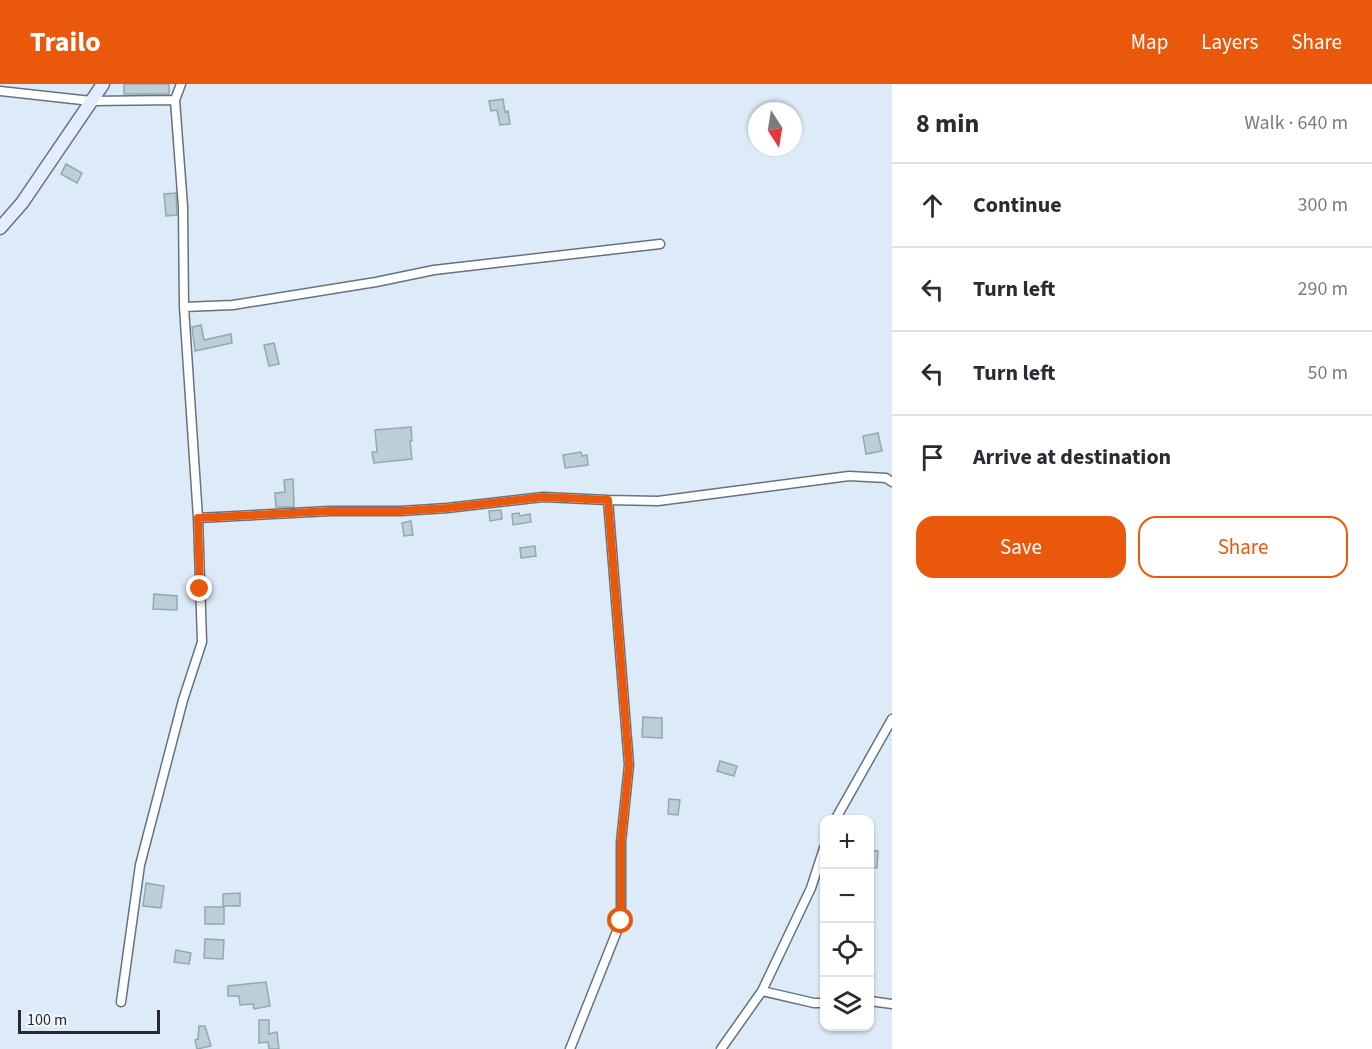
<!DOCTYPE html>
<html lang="en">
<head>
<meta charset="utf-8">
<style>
	:root { --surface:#fff; --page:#f2f2f3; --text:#2b2b33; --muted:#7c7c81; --line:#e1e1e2; --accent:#ea580c }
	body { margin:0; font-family:"Source Sans 3",sans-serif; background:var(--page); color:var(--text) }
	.controls { position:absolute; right:18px; bottom:18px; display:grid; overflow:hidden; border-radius:12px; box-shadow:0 2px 4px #0004 }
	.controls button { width:54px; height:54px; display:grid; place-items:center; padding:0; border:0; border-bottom:2px solid var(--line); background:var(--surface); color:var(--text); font:30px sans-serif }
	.compass { position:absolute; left:748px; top:18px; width:54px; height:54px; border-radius:50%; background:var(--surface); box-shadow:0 2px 4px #0004; rotate:168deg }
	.scale { position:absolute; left:18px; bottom:15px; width:142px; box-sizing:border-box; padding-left:6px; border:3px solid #252a2f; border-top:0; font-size:16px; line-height:21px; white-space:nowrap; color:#252a2f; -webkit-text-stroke:4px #f1f7fd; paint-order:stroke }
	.stop { position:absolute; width:18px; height:18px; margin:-14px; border:4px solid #ea580c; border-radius:50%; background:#fff }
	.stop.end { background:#ea580c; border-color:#fff; box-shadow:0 2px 6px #0008 }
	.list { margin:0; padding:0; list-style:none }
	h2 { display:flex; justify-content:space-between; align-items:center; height:78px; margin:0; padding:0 24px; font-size:26px }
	h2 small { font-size:20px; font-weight:400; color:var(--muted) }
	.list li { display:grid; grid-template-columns:39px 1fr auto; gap:18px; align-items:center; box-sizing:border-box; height:84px; padding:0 24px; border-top:2px solid var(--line) }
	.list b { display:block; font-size:22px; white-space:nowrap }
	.list em { font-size:20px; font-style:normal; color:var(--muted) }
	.actions { display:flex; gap:12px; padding:18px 24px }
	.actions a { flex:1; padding:14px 0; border:2px solid var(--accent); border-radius:18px; text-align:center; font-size:21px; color:var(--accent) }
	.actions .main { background:var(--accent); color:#fff }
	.icon { flex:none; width:33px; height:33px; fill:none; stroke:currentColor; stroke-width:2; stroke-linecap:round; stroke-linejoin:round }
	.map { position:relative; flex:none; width:892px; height:965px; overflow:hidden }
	header { display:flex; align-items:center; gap:36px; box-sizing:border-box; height:84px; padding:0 30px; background:var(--accent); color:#fff }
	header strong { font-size:28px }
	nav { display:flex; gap:33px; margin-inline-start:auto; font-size:21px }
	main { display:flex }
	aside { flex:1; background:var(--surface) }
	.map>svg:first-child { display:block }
	.building { fill:#bccfd7; stroke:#95a7af; stroke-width:1.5 }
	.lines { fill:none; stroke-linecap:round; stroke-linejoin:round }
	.minor-casing { stroke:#66727e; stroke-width:11 }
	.secondary-casing { stroke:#66727e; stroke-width:15 }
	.minor { stroke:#fff; stroke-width:8 }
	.secondary { stroke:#e4ecff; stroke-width:12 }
	.route { stroke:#ea580c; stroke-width:8 }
</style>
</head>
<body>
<header>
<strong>Trailo</strong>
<nav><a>Map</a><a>Layers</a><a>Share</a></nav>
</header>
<main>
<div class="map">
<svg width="892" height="965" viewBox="0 0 892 965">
	<rect width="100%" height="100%" fill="#ddebf9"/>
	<path class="building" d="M 124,0 L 169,0 L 169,10 L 124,10 Z
		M 503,15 L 505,28 L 508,27 L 510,40 L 500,41 L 497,26 L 491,27 L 489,17 Z
		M 66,80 L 82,89 L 77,99 L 61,90 Z
		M 176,109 L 177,131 L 166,132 L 164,110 Z
		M 201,241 L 204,256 L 231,250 L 232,259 L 195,267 L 192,243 Z
		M 274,259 L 279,280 L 269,282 L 264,261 Z
		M 411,343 L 412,357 L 410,357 L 412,375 L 374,379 L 372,368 L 377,368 L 375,346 Z
		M 878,349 L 882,367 L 866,370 L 863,352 Z
		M 581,368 L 582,372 L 587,371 L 588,381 L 565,384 L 563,371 Z
		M 293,395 L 294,423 L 276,423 L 275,409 L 285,408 L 284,396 Z
		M 501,426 L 502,435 L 490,437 L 489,427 Z
		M 519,429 L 520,432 L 530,430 L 531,438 L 513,441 L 512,430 Z
		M 411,437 L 413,451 L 404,452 L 402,439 Z
		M 535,462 L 536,472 L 521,474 L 520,464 Z
		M 154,510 L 177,512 L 177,526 L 153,525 Z
		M 643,633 L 662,634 L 662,654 L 642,653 Z
		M 720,677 L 737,682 L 734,692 L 717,687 Z
		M 669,715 L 680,716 L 678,731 L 668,730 Z
		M 870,766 L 878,767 L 877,784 L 870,783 Z
		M 146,799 L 164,802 L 161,824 L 143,822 Z
		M 240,809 L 240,822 L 223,822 L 223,810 Z
		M 205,823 L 224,823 L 224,840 L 205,840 Z
		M 205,855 L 224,856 L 223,875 L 204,874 Z
		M 176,866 L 191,869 L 189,880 L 174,878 Z
		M 266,898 L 270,922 L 254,925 L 253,920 L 240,921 L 239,912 L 228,912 L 228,902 Z
		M 259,936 L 269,936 L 269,950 L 277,948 L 279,965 L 269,965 L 268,958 L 259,959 Z
		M 199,942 L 205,942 L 211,962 L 197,965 L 195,956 L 198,955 Z"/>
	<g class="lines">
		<g class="minor-casing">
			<path id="minor" d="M 181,0 L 175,16 L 183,123 L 184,223 L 198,434
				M 0,7 L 91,17 L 175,16
				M 184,223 L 233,221 L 376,198 L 434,186 L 660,160
				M 835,736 L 892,635
				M 762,907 L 811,804 L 824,764
				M 870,917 L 892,920
				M 121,918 L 140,781 L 183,616 L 202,558 L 198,434 L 330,427 L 401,427 L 447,424 L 543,413 L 608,416 L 658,417 L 849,392 L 886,394 L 892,398
				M 570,965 L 621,837 L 621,758 L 629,681 L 608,416
				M 721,965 L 762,907 L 814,919 L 824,919"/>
		</g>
		<g class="secondary-casing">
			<path id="secondary" d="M 0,144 L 22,119 L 103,0"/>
		</g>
		<use href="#minor" class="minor"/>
		<use href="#secondary" class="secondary"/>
	</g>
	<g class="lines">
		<path class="route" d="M 200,505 L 198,434 L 330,427 L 401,427 L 447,424 L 543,413 L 608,416 L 629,681 L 621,758 L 621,837"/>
	</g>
</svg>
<div class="controls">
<button>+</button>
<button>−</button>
<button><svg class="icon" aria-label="locate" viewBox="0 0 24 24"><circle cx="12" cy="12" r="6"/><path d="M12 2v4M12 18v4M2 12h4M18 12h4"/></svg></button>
<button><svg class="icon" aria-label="layers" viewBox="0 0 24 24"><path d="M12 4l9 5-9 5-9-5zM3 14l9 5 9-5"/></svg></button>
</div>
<svg class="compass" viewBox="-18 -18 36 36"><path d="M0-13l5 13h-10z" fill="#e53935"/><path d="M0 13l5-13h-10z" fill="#7c7c81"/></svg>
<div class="scale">100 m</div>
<div class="stop" style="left:621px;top:837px"></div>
<div class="stop end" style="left:200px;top:505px"></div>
</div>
<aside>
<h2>8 min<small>Walk · 640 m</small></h2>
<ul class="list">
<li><svg class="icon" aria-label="ahead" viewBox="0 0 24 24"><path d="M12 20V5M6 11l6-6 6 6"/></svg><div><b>Continue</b></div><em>300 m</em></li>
<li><svg class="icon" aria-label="left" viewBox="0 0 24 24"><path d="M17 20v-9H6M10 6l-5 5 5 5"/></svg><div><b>Turn left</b></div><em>290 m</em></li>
<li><svg class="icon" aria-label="left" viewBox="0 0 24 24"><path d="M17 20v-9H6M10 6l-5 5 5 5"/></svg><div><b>Turn left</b></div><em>50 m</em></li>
<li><svg class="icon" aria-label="arrive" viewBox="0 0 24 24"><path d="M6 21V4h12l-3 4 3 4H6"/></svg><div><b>Arrive at destination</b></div></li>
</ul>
<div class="actions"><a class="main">Save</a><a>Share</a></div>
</aside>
</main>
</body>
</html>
